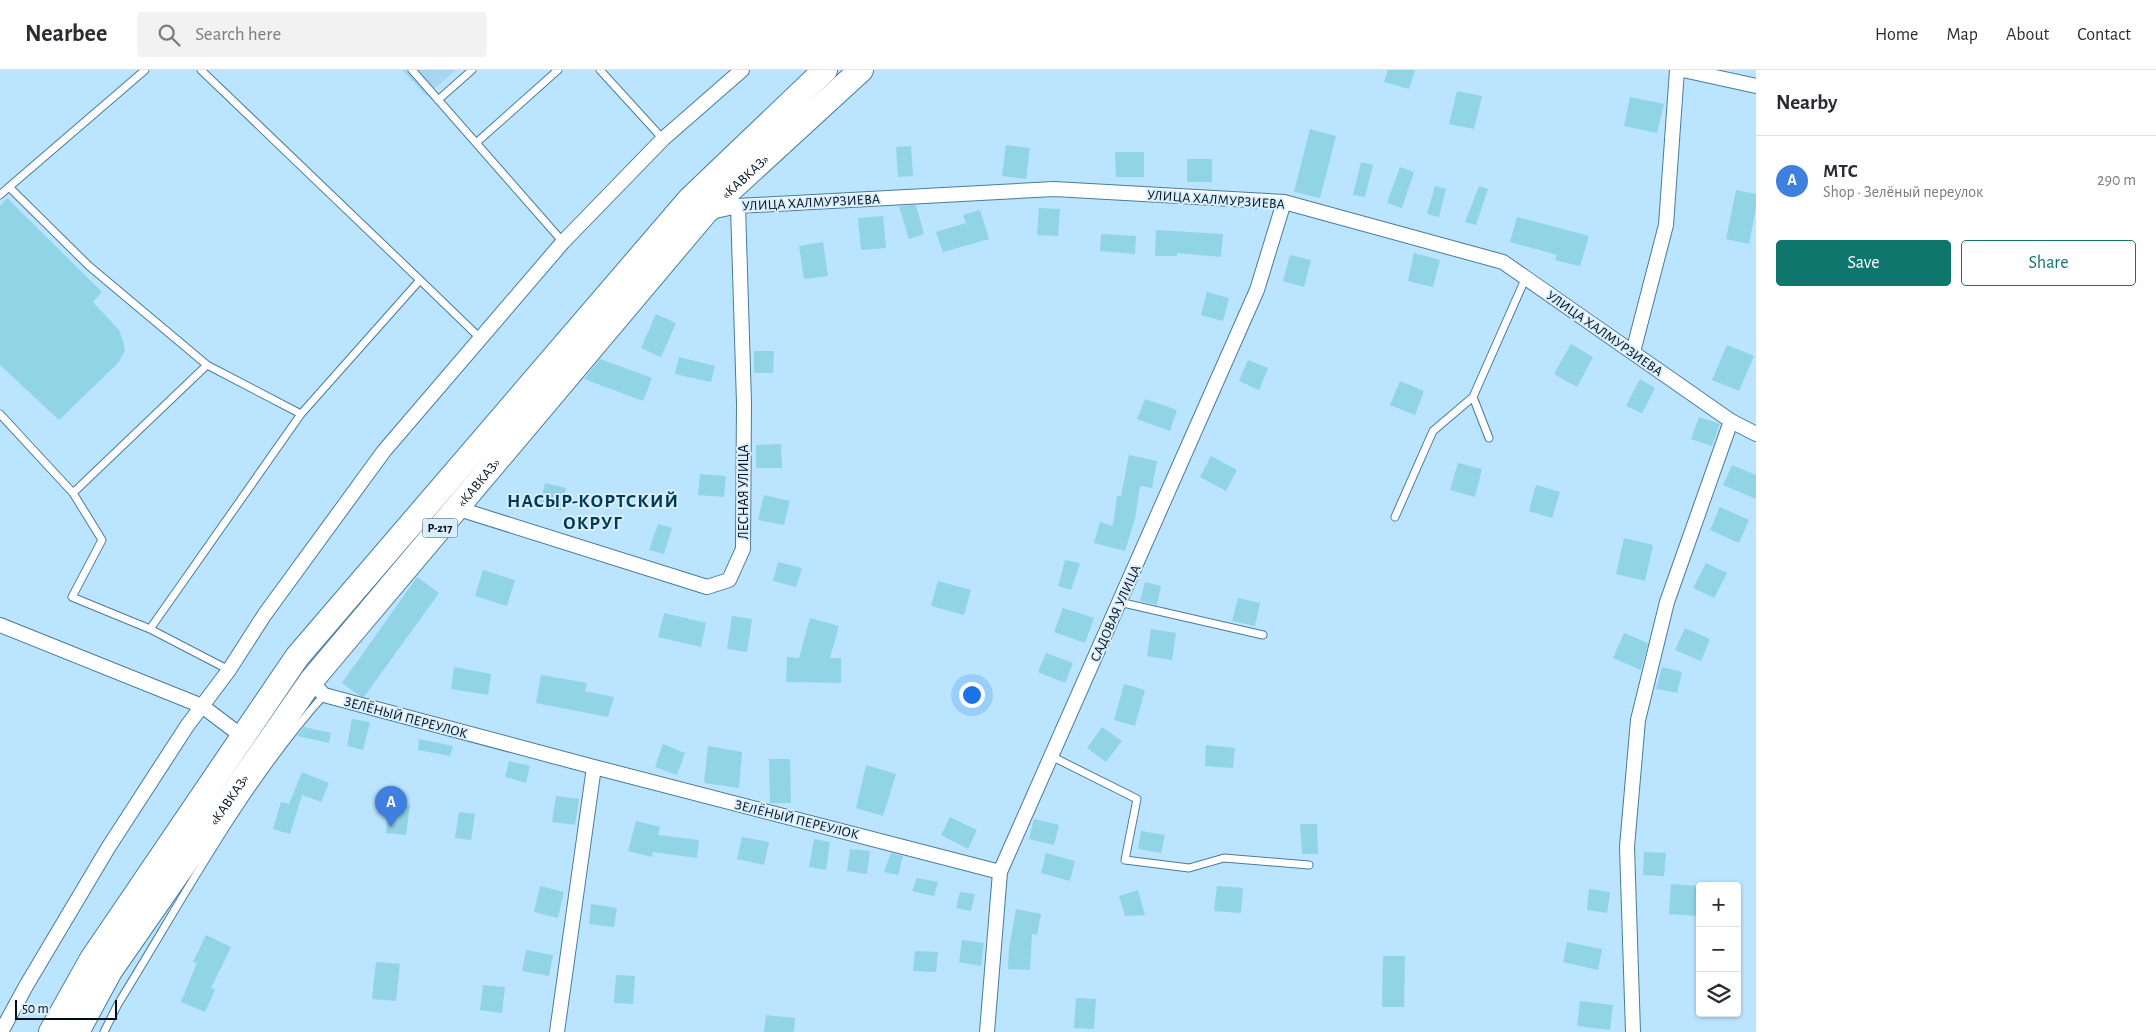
<!DOCTYPE html>
<html lang="en">
<head>
<meta charset="utf-8">
<style>
	:root { --surface:#fff; --page:#f2f2f3; --text:#2b2b33; --muted:#7c7c81; --line:#e1e1e2; --accent:#0f766e }
	body { margin:0; font-family:"Alegreya Sans",sans-serif; background:var(--page); color:var(--text) }
	.controls { position:absolute; right:15px; bottom:15px; display:grid; overflow:hidden; border-radius:5px; box-shadow:0 1px 4px #0004 }
	.controls button { width:45px; height:45px; display:grid; place-items:center; padding:0; border:0; border-bottom:1px solid var(--line); background:var(--surface); color:var(--text); font:25px sans-serif }
	.scale { position:absolute; left:15px; bottom:12px; width:102px; box-sizing:border-box; padding-left:5px; border:2px solid #00101b; border-top:0; font-size:14px; line-height:18px; white-space:nowrap; color:#00101b; -webkit-text-stroke:4px #d9eefc; paint-order:stroke }
	.you { position:absolute; left:971px; top:624px; width:18px; height:18px; margin:-12px; border:4px solid #fff; border-radius:50%; background:#1a73e8; box-shadow:0 0 0 8px #1a73e833 }
	.badge { display:grid; place-items:center; width:32px; height:32px; border-radius:50%; background:var(--accent); color:#fff; font-size:16px; font-weight:700 }
	.pin { position:absolute; translate:-50% -41px; filter:drop-shadow(0 1px 2px #0008) }
	.pin::after { content:''; position:absolute; top:26px; width:18px; height:15px; background:inherit; clip-path:polygon(0 0,100% 0,50% 100%) }
	.list { margin:0; padding:0; list-style:none }
	h2 { display:flex; justify-content:space-between; align-items:center; height:65px; margin:0; padding:0 20px; font-size:21px }
	h2 small { font-size:16px; font-weight:400; color:var(--muted) }
	.list li { display:grid; grid-template-columns:32px 1fr auto; gap:15px; align-items:center; box-sizing:border-box; height:90px; padding:0 20px; border-top:1px solid var(--line) }
	.list b { display:block; font-size:19px; white-space:nowrap }
	.list p { margin:0; font-size:16px; white-space:nowrap; color:var(--muted) }
	.list em { font-size:16px; font-style:normal; color:var(--muted) }
	.actions { display:flex; gap:10px; padding:15px 20px }
	.actions a { flex:1; padding:11px 0; border:1px solid var(--accent); border-radius:5px; text-align:center; font-size:18px; color:var(--accent) }
	.actions .main { background:var(--accent); color:#fff }
	.icon { flex:none; width:28px; height:28px; fill:none; stroke:currentColor; stroke-width:2; stroke-linecap:round; stroke-linejoin:round }
	.map { position:relative; flex:none; width:1756px; height:962px; overflow:hidden }
	header { display:flex; align-items:center; gap:30px; box-sizing:border-box; height:70px; padding:0 25px; background:var(--surface); border-bottom:1px solid var(--line) }
	header strong { font-size:24px }
	nav { display:flex; gap:28px; margin-inline-start:auto; font-size:18px }
	.search { width:350px; height:45px; background:var(--page); display:flex; align-items:center; gap:12px; box-sizing:border-box; padding:0 18px; border-radius:5px; color:var(--muted); font-size:19px }
	main { display:flex }
	aside { flex:1; background:var(--surface) }
	.map>svg:first-child { display:block }
	.built { fill:#a5d5f2 }
	.building { fill:#91d4e6 }
	.lines { fill:none; stroke-linecap:round; stroke-linejoin:round }
	.lane-casing { stroke:#497c9a; stroke-width:9 }
	.street-casing { stroke:#497c9a; stroke-width:16 }
	.highway-casing { stroke:#497c9a; stroke-width:26 }
	.lane { stroke:#fff; stroke-width:7 }
	.street { stroke:#fff; stroke-width:14 }
	.highway { stroke:#fff; stroke-width:24 }
	.labels { text-anchor:middle; stroke-width:4; stroke-linejoin:round; paint-order:stroke }
	.shield { fill:#d9eefc; stroke:#41535e; stroke-width:1 }
	.shield-label { font-size:12px; font-weight:bold; fill:#00101b }
	.street-label { font-size:14px; fill:#00101b; stroke:#d9eefc }
	.district-label { font-size:19px; font-weight:bold; letter-spacing:1px; fill:#003b56; stroke:#d9eefc }
</style>
</head>
<body>
<header>
<strong>Nearbee</strong>
<div class="search"><svg class="icon" aria-label="search" viewBox="0 0 24 24"><circle cx="10" cy="10" r="6"/><path d="M15 15l6 6"/></svg>Search here</div>
<nav><a>Home</a><a>Map</a><a>About</a><a>Contact</a></nav>
</header>
<main>
<div class="map">
<svg width="1756" height="962" viewBox="0 0 1756 962">
	<rect width="100%" height="100%" fill="#bae4ff"/>
	<path class="built" d="M 402,0 L 456,0 L 426,26 Z"/>
	<path class="building" d="M 1388,0 L 1415,0 L 1409,19 L 1384,12 Z
		M 1457,21 L 1482,26 L 1474,59 L 1449,54 Z
		M 1630,27 L 1664,34 L 1657,63 L 1624,56 Z
		M 1310,59 L 1336,66 L 1320,128 L 1294,122 Z
		M 1006,75 L 1030,78 L 1026,109 L 1002,106 Z
		M 911,76 L 913,106 L 898,107 L 896,77 Z
		M 1115,82 L 1144,82 L 1144,107 L 1116,107 Z
		M 1187,89 L 1212,89 L 1212,112 L 1187,112 Z
		M 1361,92 L 1373,95 L 1365,127 L 1353,125 Z
		M 1400,97 L 1414,102 L 1402,138 L 1387,133 Z
		M 1435,116 L 1446,119 L 1439,147 L 1427,144 Z
		M 1479,116 L 1488,119 L 1476,155 L 1465,152 Z
		M 1736,120 L 1756,124 L 1756,138 L 1749,174 L 1726,169 Z
		M 7,128 L 102,222 L 93,232 L 119,260 L 123,271 L 125,281 L 118,293 L 59,350 L 0,295 L 0,136 Z
		M 916,135 L 924,164 L 909,169 L 899,136 Z
		M 1039,138 L 1060,139 L 1058,166 L 1037,165 Z
		M 980,140 L 989,169 L 943,182 L 936,162 L 966,153 L 963,145 Z
		M 883,146 L 886,178 L 861,180 L 858,148 Z
		M 1517,147 L 1589,166 L 1580,196 L 1555,190 L 1557,185 L 1510,172 Z
		M 1156,160 L 1223,164 L 1221,187 L 1177,183 L 1177,186 L 1155,186 Z
		M 1101,164 L 1136,166 L 1135,184 L 1100,181 Z
		M 823,172 L 828,206 L 804,209 L 799,176 Z
		M 1414,183 L 1440,190 L 1433,217 L 1408,211 Z
		M 1290,185 L 1311,190 L 1304,217 L 1283,211 Z
		M 1207,222 L 1229,228 L 1223,251 L 1201,245 Z
		M 656,244 L 676,253 L 661,287 L 641,278 Z
		M 1571,274 L 1593,287 L 1577,317 L 1554,304 Z
		M 1727,275 L 1754,286 L 1739,321 L 1712,310 Z
		M 754,281 L 774,281 L 773,303 L 754,303 Z
		M 679,287 L 715,296 L 711,312 L 675,304 Z
		M 600,289 L 652,308 L 643,331 L 584,309 Z
		M 1248,290 L 1268,298 L 1259,320 L 1239,311 Z
		M 1640,309 L 1655,318 L 1642,343 L 1626,336 Z
		M 1400,311 L 1424,321 L 1415,345 L 1390,335 Z
		M 1145,329 L 1177,340 L 1170,361 L 1137,349 Z
		M 1699,347 L 1720,354 L 1712,376 L 1691,369 Z
		M 781,374 L 782,398 L 756,398 L 756,375 Z
		M 1129,385 L 1157,391 L 1152,418 L 1140,416 L 1135,449 L 1125,481 L 1094,473 L 1100,452 L 1113,456 L 1117,426 L 1121,426 Z
		M 1211,386 L 1237,400 L 1226,421 L 1200,407 Z
		M 1458,393 L 1482,399 L 1475,427 L 1450,420 Z
		M 1732,395 L 1756,405 L 1756,429 L 1723,415 Z
		M 700,404 L 726,406 L 724,427 L 698,425 Z
		M 545,413 L 566,418 L 561,441 L 540,435 Z
		M 1536,415 L 1560,422 L 1552,448 L 1529,441 Z
		M 764,425 L 790,431 L 784,455 L 758,450 Z
		M 1720,437 L 1749,450 L 1739,473 L 1710,460 Z
		M 658,454 L 672,458 L 664,484 L 649,480 Z
		M 1624,468 L 1653,475 L 1645,511 L 1616,504 Z
		M 1065,490 L 1080,493 L 1071,520 L 1058,516 Z
		M 778,492 L 802,498 L 796,517 L 773,511 Z
		M 1706,493 L 1727,503 L 1714,528 L 1693,518 Z
		M 483,500 L 515,510 L 507,536 L 475,526 Z
		M 417,507 L 439,523 L 364,627 L 360,626 L 342,613 Z
		M 938,511 L 971,520 L 964,545 L 931,536 Z
		M 1145,512 L 1161,516 L 1157,535 L 1140,531 Z
		M 1238,528 L 1260,533 L 1255,556 L 1232,551 Z
		M 1063,538 L 1094,548 L 1085,573 L 1054,562 Z
		M 664,543 L 706,553 L 701,577 L 658,567 Z
		M 732,546 L 752,549 L 747,582 L 727,579 Z
		M 810,548 L 839,556 L 830,588 L 841,588 L 841,613 L 786,612 L 787,587 L 799,588 Z
		M 1685,558 L 1710,569 L 1701,591 L 1675,580 Z
		M 1151,559 L 1176,563 L 1172,590 L 1147,586 Z
		M 1624,563 L 1648,573 L 1641,600 L 1613,588 Z
		M 1046,583 L 1073,593 L 1065,613 L 1038,602 Z
		M 454,597 L 491,604 L 488,625 L 451,619 Z
		M 1662,597 L 1682,602 L 1677,623 L 1656,619 Z
		M 541,605 L 587,613 L 585,621 L 614,627 L 608,647 L 536,633 Z
		M 1124,614 L 1145,620 L 1135,656 L 1114,650 Z
		M 352,649 L 370,652 L 363,680 L 347,676 Z
		M 304,657 L 331,663 L 329,673 L 297,666 Z
		M 1102,657 L 1122,671 L 1106,692 L 1087,678 Z
		M 419,669 L 453,676 L 450,686 L 418,680 Z
		M 663,674 L 685,683 L 677,705 L 655,697 Z
		M 1206,675 L 1235,678 L 1233,698 L 1205,696 Z
		M 708,676 L 742,682 L 739,718 L 704,713 Z
		M 769,689 L 790,689 L 791,733 L 770,733 Z
		M 509,691 L 530,696 L 526,713 L 505,707 Z
		M 866,695 L 896,704 L 883,746 L 856,738 Z
		M 302,702 L 329,713 L 321,732 L 302,725 L 290,764 L 273,759 L 281,732 L 289,734 Z
		M 556,726 L 579,729 L 575,755 L 552,752 Z
		M 389,732 L 410,735 L 406,765 L 386,763 Z
		M 459,742 L 475,744 L 471,770 L 455,768 Z
		M 950,747 L 977,760 L 968,779 L 941,765 Z
		M 1034,749 L 1059,755 L 1054,775 L 1029,769 Z
		M 636,751 L 660,757 L 658,765 L 699,770 L 697,788 L 653,782 L 652,787 L 628,781 Z
		M 1300,754 L 1317,754 L 1318,784 L 1302,784 Z
		M 1141,761 L 1165,765 L 1161,783 L 1138,779 Z
		M 742,767 L 769,772 L 764,795 L 737,789 Z
		M 814,769 L 830,772 L 826,800 L 809,797 Z
		M 850,779 L 870,781 L 867,804 L 847,801 Z
		M 1644,782 L 1666,783 L 1664,806 L 1643,805 Z
		M 891,783 L 903,786 L 898,805 L 884,802 Z
		M 1046,783 L 1075,791 L 1070,811 L 1041,803 Z
		M 917,808 L 938,812 L 934,826 L 912,821 Z
		M 1671,814 L 1698,816 L 1696,846 L 1669,844 Z
		M 540,816 L 564,822 L 558,848 L 534,842 Z
		M 1217,816 L 1243,818 L 1241,843 L 1214,841 Z
		M 1589,819 L 1610,822 L 1607,843 L 1587,840 Z
		M 1138,820 L 1145,845 L 1125,846 L 1119,826 Z
		M 960,822 L 975,824 L 971,841 L 956,838 Z
		M 591,834 L 617,838 L 614,857 L 589,854 Z
		M 1016,839 L 1041,844 L 1037,865 L 1032,864 L 1030,900 L 1008,899 L 1009,878 Z
		M 206,865 L 231,877 L 211,918 L 215,920 L 205,942 L 181,932 L 197,893 L 193,892 Z
		M 962,870 L 984,873 L 981,896 L 959,892 Z
		M 1567,872 L 1602,879 L 1598,900 L 1563,892 Z
		M 526,880 L 553,885 L 549,906 L 522,901 Z
		M 915,881 L 938,882 L 936,902 L 913,901 Z
		M 1383,886 L 1405,886 L 1404,937 L 1382,937 Z
		M 376,892 L 400,894 L 396,931 L 372,929 Z
		M 616,905 L 635,906 L 633,934 L 614,933 Z
		M 483,915 L 505,917 L 502,943 L 480,940 Z
		M 1076,928 L 1096,929 L 1094,959 L 1074,958 Z
		M 1580,931 L 1613,935 L 1610,960 L 1577,956 Z
		M 766,945 L 795,948 L 794,962 L 764,962 Z"/>
	<g class="lines">
		<g class="lane-casing">
			<path id="lane" d="M 412,0 L 563,172
				M 600,0 L 663,69
				M 438,30 L 472,0
				M 476,73 L 558,0
				M 9,117 L 145,0
				M 0,125 L 9,117 L 89,196 L 207,295 L 301,344
				M 420,210 L 481,269
				M 1473,327 L 1489,368
				M 0,344 L 73,423 L 102,470 L 72,527 L 150,559 L 229,600
				M 73,423 L 207,295
				M 1395,447 L 1433,361 L 1473,327 L 1526,207
				M 1119,532 L 1263,565
				M 150,559 L 301,344 L 420,210 L 201,0
				M 1051,686 L 1137,729 L 1125,790 L 1189,798 L 1224,788 L 1309,795
				M 104,962 L 118,934 C 183,829 242,717 324,625"/>
		</g>
		<g class="street-casing">
			<path id="street" d="M 1683,0 L 1756,16
				M 711,142 L 738,136 L 1054,119 L 1284,132 L 1503,192 L 1731,351 L 1756,364
				M 1633,282 L 1666,155 L 1677,0
				M 456,438 L 707,517 L 729,510 L 743,479 L 744,333 L 738,136
				M 0,555 L 202,636 L 243,667
				M 311,611 L 324,625 L 594,697 L 1000,802
				M 1,962 L 26,916 L 108,778 L 187,656 L 229,600 L 265,544 L 384,381 L 563,172 L 663,69 L 742,0
				M 557,962 L 594,697
				M 987,962 L 1000,802 L 1257,220 L 1284,132
				M 1633,962 L 1627,777 L 1638,650 L 1667,532 L 1731,351"/>
		</g>
		<g class="highway-casing">
			<g id="highway">
				<path d="M 51,962 L 92,889 L 297,587 L 689,130 L 825,0"/>
				<path id="s1" d="M 77,962 L 110,901 L 311,611 L 705,143 L 861,0"/>
			</g>
		</g>
		<use href="#lane" class="lane"/>
		<use href="#street" class="street"/>
		<use href="#highway" class="highway"/>
	</g>
	<g class="labels">
		<rect class="shield" x="422.5" y="448.5" width="35" height="19" rx="4"/>
		<g class="shield-label">
			<text x="440" y="462">Р-217</text>
		</g>
		<g class="street-label">
			<text dy="5" stroke="none"><textPath href="#s1" startOffset="1088">«КАВКАЗ»</textPath></text>
			<text transform="translate(1216 129) rotate(4)" y="5">УЛИЦА ХАЛМУРЗИЕВА</text>
			<text transform="translate(811 132) rotate(-3)" y="5">УЛИЦА ХАЛМУРЗИЕВА</text>
			<text transform="translate(1605 263) rotate(35)" y="5">УЛИЦА ХАЛМУРЗИЕВА</text>
			<text dy="5" stroke="none"><textPath href="#s1" startOffset="682">«КАВКАЗ»</textPath></text>
			<text transform="translate(743 422) rotate(-90)" y="5">ЛЕСНАЯ УЛИЦА</text>
			<text transform="translate(1115 543) rotate(-66)" y="5">САДОВАЯ УЛИЦА</text>
			<text transform="translate(406 647) rotate(15)" y="5">ЗЕЛЁНЫЙ ПЕРЕУЛОК</text>
			<text dy="5" stroke="none"><textPath href="#s1" startOffset="278">«КАВКАЗ»</textPath></text>
			<text transform="translate(797 749) rotate(14)" y="5">ЗЕЛЁНЫЙ ПЕРЕУЛОК</text>
		</g>
		<g class="district-label">
			<text x="593" y="437">НАСЫР-КОРТСКИЙ<tspan x="593" dy="22">ОКРУГ</tspan></text>
		</g>
	</g>
</svg>
<div class="controls">
<button>+</button>
<button>−</button>
<button><svg class="icon" aria-label="layers" viewBox="0 0 24 24"><path d="M12 4l9 5-9 5-9-5zM3 14l9 5 9-5"/></svg></button>
</div>
<div class="scale">50 m</div>
<div class="you"></div>
<div class="pin badge" style="left:391px;top:757px;background:#3f7fe0">A</div>
</div>
<aside>
<h2>Nearby<small></small></h2>
<ul class="list">
<li><span class="badge" style="background:#3f7fe0">A</span><div><b>МТС</b><p>Shop · Зелёный переулок</p></div><em>290 m</em></li>
</ul>
<div class="actions"><a class="main">Save</a><a>Share</a></div>
</aside>
</main>
</body>
</html>
